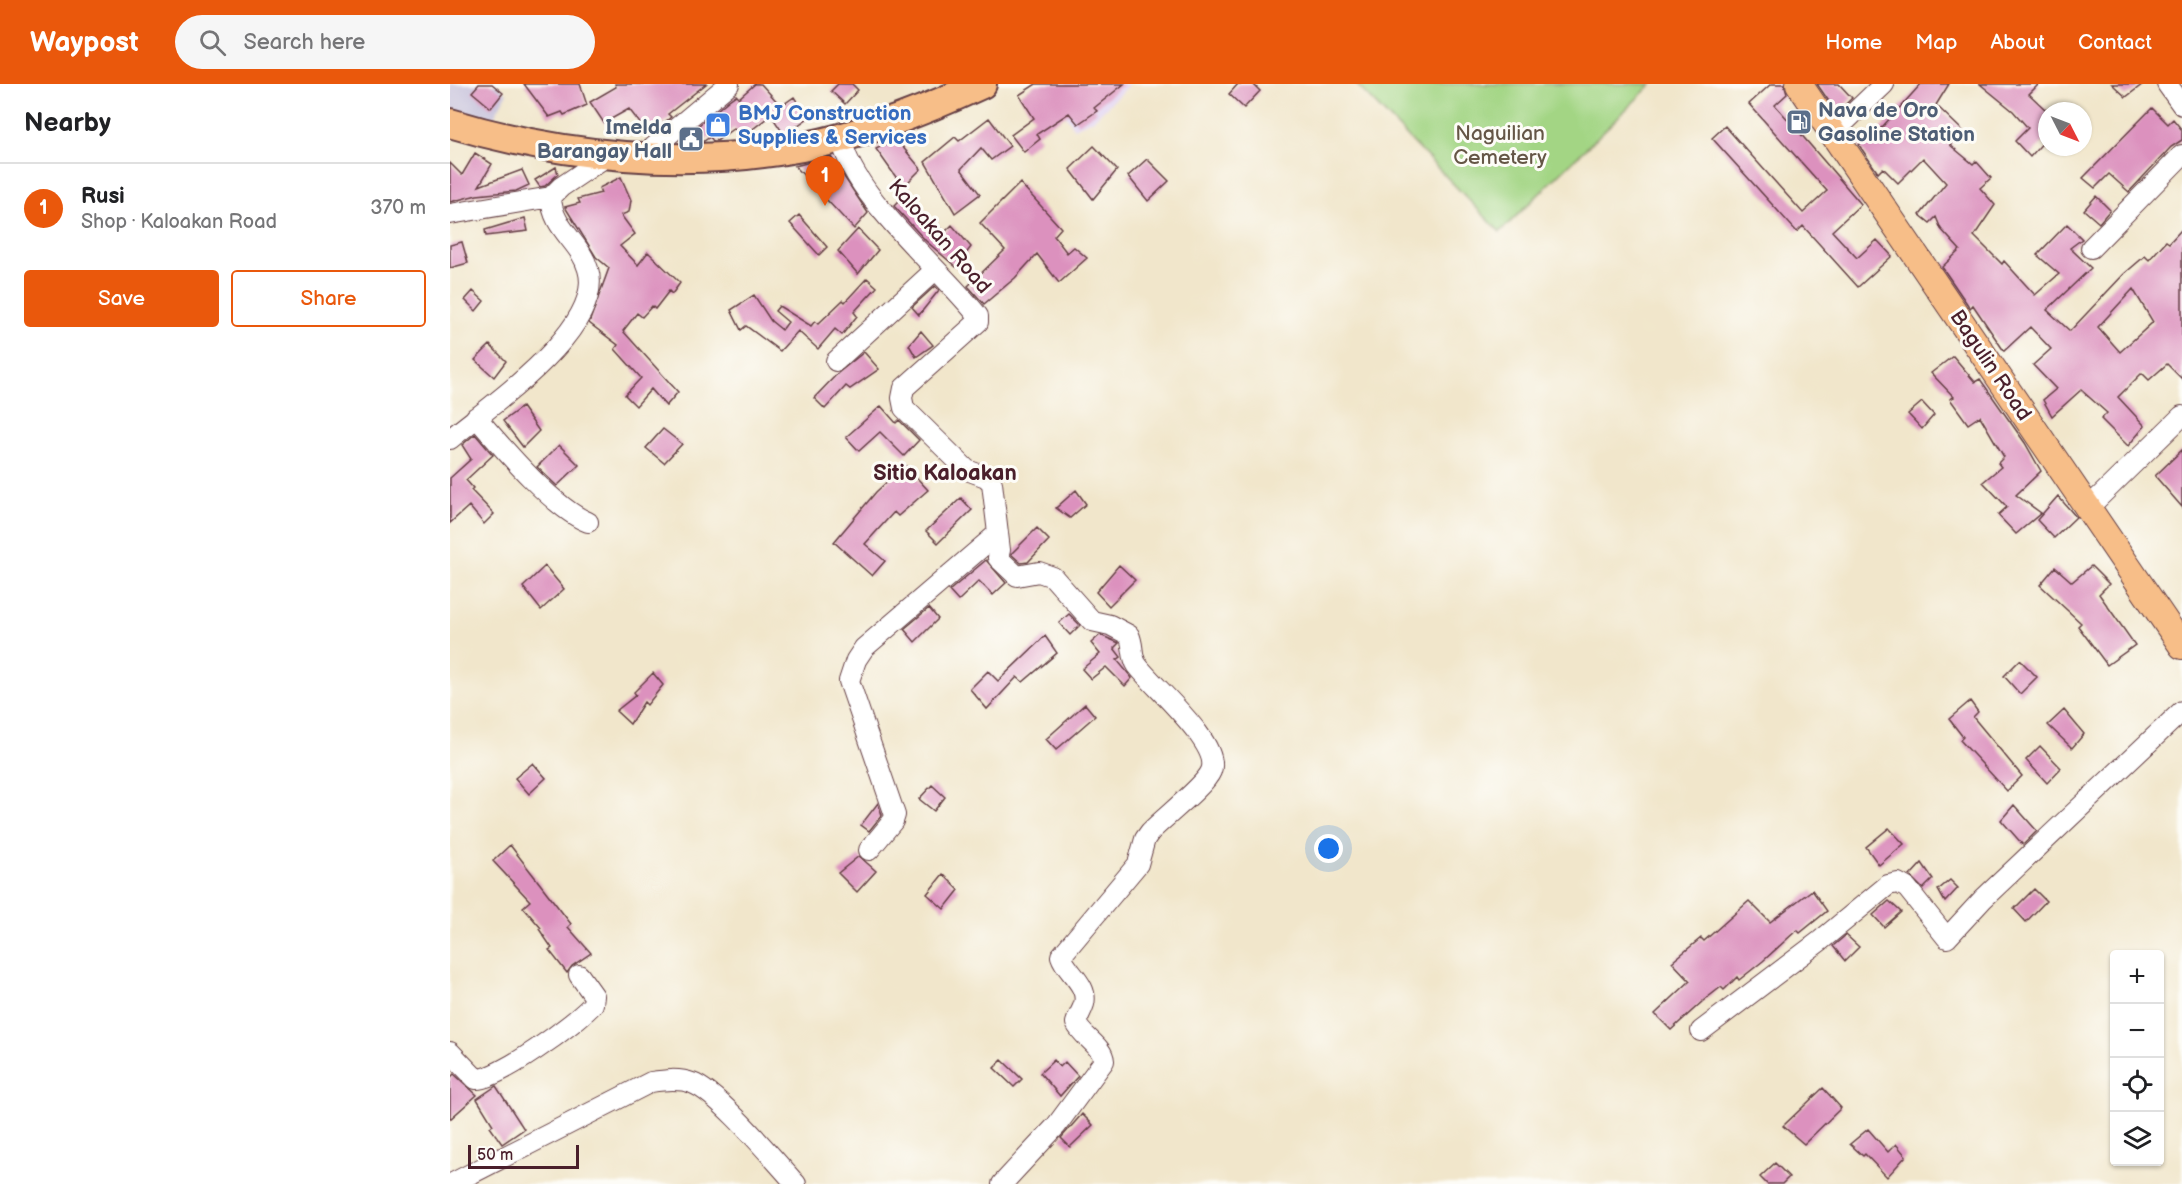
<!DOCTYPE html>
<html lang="en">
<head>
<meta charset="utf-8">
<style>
	:root { --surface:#fff; --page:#f6f6f6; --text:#202124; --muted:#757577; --line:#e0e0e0; --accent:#ea580c }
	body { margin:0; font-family:"Balsamiq Sans",sans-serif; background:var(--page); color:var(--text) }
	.controls { position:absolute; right:18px; bottom:18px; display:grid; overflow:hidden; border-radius:6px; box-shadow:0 2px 4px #0004 }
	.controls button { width:54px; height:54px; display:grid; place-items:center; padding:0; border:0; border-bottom:2px solid var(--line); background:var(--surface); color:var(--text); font:30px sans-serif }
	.compass { position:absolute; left:1588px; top:18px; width:54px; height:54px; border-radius:50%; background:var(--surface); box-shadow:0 2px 4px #0004; rotate:132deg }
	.scale { position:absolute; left:18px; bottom:15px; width:111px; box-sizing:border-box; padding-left:6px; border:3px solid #4a1f2b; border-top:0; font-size:16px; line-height:21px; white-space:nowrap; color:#4a1f2b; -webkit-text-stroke:4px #fdfcf7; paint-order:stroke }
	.you { position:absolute; left:879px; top:765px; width:21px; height:21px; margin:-15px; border:4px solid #fff; border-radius:50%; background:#1a73e8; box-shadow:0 0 0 9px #1a73e833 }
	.badge { display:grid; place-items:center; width:39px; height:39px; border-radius:50%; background:var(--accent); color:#fff; font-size:20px; font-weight:700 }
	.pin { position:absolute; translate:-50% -50px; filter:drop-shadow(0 2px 3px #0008) }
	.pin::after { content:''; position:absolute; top:32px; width:21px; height:18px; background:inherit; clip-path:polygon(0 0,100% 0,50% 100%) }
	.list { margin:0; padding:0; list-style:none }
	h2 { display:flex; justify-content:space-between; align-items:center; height:78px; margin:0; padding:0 24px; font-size:26px }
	h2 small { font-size:20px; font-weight:400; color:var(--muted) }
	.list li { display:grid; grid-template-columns:39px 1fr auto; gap:18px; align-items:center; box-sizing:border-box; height:90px; padding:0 24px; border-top:2px solid var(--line) }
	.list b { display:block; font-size:22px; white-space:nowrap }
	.list p { margin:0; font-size:20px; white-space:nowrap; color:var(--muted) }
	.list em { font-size:20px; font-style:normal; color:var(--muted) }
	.actions { display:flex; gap:12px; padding:18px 24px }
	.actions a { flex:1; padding:14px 0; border:2px solid var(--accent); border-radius:6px; text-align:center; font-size:21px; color:var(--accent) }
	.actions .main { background:var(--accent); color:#fff }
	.icon { flex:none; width:33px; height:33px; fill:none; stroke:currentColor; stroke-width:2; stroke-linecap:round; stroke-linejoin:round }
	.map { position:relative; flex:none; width:1732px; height:1100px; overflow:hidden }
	header { display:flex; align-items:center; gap:36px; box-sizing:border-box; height:84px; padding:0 30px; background:var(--accent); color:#fff }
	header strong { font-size:28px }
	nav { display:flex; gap:33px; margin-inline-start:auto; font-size:21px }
	.search { width:420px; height:54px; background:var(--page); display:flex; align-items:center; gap:15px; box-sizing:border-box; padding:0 21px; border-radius:33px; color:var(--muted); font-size:22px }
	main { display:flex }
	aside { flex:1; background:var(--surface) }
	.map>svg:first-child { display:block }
	.built { fill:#e1d4f3 }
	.industrial { fill:#c5c0da }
	.green { fill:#a3d584; stroke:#767a58; stroke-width:1.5 }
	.building { fill:#dc91be; fill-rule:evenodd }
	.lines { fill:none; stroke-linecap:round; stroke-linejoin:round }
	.minor-casing { stroke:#633d43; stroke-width:22 }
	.major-casing { stroke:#633d43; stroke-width:28 }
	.highway-casing { stroke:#633d43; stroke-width:32 }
	.minor { stroke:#fff; stroke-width:20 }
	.major { stroke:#f7be88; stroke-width:26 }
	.highway { stroke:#f7be88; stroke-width:28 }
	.labels { text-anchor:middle; stroke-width:6; stroke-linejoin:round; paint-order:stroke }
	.service-label { font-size:21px; font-weight:bold; fill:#4e5e75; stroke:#fdfcf7; text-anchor:start }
	.shop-label { font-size:21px; font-weight:bold; fill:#366cbe; stroke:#fdfcf7; text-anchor:start }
	.park-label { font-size:21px; fill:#655646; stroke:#fdfcf7 }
	.street-label { font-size:21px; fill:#4a1f2b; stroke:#fdfcf7 }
	.neighbourhood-label { font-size:22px; font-weight:bold; fill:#4a1f2b; stroke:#fdfcf7 }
</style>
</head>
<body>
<header>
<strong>Waypost</strong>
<div class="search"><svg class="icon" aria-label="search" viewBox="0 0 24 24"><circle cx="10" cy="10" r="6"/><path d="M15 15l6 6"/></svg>Search here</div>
<nav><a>Home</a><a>Map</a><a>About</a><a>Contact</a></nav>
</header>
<main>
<aside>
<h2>Nearby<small></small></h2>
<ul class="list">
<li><span class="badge">1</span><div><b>Rusi</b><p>Shop · Kaloakan Road</p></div><em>370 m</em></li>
</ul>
<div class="actions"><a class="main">Save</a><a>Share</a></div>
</aside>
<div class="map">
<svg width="1732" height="1100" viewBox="0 0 1732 1100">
	<rect width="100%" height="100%" fill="#fdfcf7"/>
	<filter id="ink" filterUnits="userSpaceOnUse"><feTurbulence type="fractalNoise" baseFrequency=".0167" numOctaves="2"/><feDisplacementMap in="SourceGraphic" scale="12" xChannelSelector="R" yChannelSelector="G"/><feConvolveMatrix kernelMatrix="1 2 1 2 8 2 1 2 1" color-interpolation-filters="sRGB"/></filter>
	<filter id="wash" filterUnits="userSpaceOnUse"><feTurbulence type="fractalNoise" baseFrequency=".008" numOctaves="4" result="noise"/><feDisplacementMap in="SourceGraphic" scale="24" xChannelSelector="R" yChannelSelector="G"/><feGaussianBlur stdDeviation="1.35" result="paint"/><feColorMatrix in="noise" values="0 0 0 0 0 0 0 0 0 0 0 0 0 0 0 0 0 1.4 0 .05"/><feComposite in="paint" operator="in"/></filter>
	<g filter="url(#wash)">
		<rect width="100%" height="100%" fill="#f1e6cb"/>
		<path class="built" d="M 596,0 L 678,0 L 679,1 L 644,35 L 624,44 Z"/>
		<path class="industrial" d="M 0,0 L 46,0 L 57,9 L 42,37 L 0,24 Z"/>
		<path class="green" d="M 906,0 L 1202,0 L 1050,148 Z"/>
		<g id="blocks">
			<path class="building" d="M 29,0 L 42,0 L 53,9 L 41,24 L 22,8 Z
				M 74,0 L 130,0 L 137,21 L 114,31 L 112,28 L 99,33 Z
				M 165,0 L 256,0 L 218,30 L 221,33 L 199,51 L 179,25 L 154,39 L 140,18 L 166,3 Z
				M 305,0 L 311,0 L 331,22 L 344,13 L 358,34 L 337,49 L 333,49 L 321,31 L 291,54 L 284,44 L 268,56 L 263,57 L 260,53 L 254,57 L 233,57 L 231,56 L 279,16 L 286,11 L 289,14 Z
				M 388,0 L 402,0 L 408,6 L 395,20 L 381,7 Z
				M 586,0 L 674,0 L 644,24 L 647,27 L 628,40 L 619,29 L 587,50 L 590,55 L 574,68 L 561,51 L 584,34 L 569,11 Z
				M 788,0 L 803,0 L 810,7 L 794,24 L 779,10 Z
				M 1321,0 L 1334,0 L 1337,10 L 1325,21 L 1340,38 L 1350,29 L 1358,40 L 1349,48 L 1411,120 L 1382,147 L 1407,174 L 1427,156 L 1442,172 L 1408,203 L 1353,142 L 1347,148 L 1262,54 L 1275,42 L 1353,129 L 1377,107 L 1299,20 Z
				M 1367,0 L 1389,0 L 1402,14 L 1387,29 Z
				M 1471,0 L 1499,0 L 1486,21 L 1512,46 L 1500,61 L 1523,80 L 1526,77 L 1541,94 L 1530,104 L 1545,121 L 1524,152 L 1552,180 L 1554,177 L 1585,211 L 1609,190 L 1587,171 L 1617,140 L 1632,155 L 1620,164 L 1641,184 L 1597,226 L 1620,247 L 1674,190 L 1695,172 L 1699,176 L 1716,157 L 1719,159 L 1732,145 L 1732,295 L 1717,280 L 1699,296 L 1692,289 L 1668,313 L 1695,342 L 1678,362 L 1651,335 L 1657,329 L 1631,306 L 1602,332 L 1593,316 L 1606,305 L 1583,281 L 1601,265 L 1580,243 L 1554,267 L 1523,221 L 1520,224 L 1492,183 L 1510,166 L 1491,145 L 1486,133 L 1480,139 L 1470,131 L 1496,99 L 1473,74 L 1448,99 L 1433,84 L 1428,89 L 1409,61 L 1421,48 L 1424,52 ZM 1683,205 L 1703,238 L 1670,268 L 1648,243 Z
				M 1530,0 L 1589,0 L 1579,10 L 1597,27 L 1597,54 L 1580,73 L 1565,57 L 1578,44 L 1563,27 Z
				M 1662,0 L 1693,0 L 1676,13 Z
				M 1702,24 L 1718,40 L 1723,35 L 1732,46 L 1732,56 L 1721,63 L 1679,108 L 1659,90 L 1645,104 L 1633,94 Z
				M 539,34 L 560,62 L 541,76 L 531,64 L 511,85 L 530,110 L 505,129 L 475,78 L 505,53 L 509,57 Z
				M 446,55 L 471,85 L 453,103 L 426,65 Z
				M 644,62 L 667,86 L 643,115 L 620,85 Z
				M 25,69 L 42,80 L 29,102 L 72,86 L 79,101 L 66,107 L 27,111 L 0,118 L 0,79 L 12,91 Z
				M 381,73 L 418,129 L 404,145 L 345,82 Z
				M 697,75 L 719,97 L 698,117 L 678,92 Z
				M 106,83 L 108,90 L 95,102 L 90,103 L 85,96 Z
				M 171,93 L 181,116 L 179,128 L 171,131 L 185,150 L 170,162 L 188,181 L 198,168 L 230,199 L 222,210 L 219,207 L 205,225 L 202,222 L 192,233 L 187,229 L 173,247 L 228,308 L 216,322 L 201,305 L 186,322 L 175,311 L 191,294 L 165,265 L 168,261 L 139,239 L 159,184 L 146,173 L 115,123 L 130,119 L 128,115 L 151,109 L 149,104 Z
				M 570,99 L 611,144 L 604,152 L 617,169 L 624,163 L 637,174 L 609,199 L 587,170 L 565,194 L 534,220 L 518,202 L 555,166 L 530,139 Z
				M 457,109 L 471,130 L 495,148 L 502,141 L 521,163 L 506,183 L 476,157 L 444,122 Z
				M 1646,112 L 1660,126 L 1649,139 L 1634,126 Z
				M 349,131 L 377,163 L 369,171 L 340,139 Z
				M 75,134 L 78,147 L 36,152 L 35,146 Z
				M 408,145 L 428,166 L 408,190 L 388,167 Z
				M 12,158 L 18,179 L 0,184 L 0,161 Z
				M 417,194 L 427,203 L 404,228 L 407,232 L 392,251 L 385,245 L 368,265 L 348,247 L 330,267 L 296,242 L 291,246 L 281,226 L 304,211 L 321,237 L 332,246 L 338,238 L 325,227 L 329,222 L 361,242 L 365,237 L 368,240 L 393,216 L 395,218 Z
				M 485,202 L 489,206 L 469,231 L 462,223 Z
				M 23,207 L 34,217 L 26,227 L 15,216 Z
				M 471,247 L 483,261 L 466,273 L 459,261 Z
				M 40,261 L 56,277 L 44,293 L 25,276 Z
				M 414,268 L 429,285 L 400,305 L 396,302 L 375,325 L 364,314 L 388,289 Z
				M 1503,272 L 1525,298 L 1530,295 L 1575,359 L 1591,387 L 1566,411 L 1591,429 L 1566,450 L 1548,431 L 1557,423 L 1533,398 L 1551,383 L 1548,379 L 1554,373 L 1530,332 L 1518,340 L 1500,315 L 1504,313 L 1481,289 Z
				M 1472,318 L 1484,331 L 1472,345 L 1458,330 Z
				M 431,322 L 446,339 L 449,336 L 469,356 L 454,372 L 430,348 L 409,367 L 396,353 Z
				M 72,323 L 89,347 L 73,363 L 53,337 Z
				M 213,345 L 232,360 L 214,379 L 196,364 Z
				M 25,350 L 43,371 L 16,396 L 23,404 L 21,406 L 44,430 L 34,440 L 19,422 L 0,439 L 0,394 L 21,375 L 12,361 Z
				M 109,361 L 129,381 L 107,402 L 87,383 Z
				M 1732,366 L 1732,423 L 1705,392 Z
				M 455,381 L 478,406 L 448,432 L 444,428 L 415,460 L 435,477 L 422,492 L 384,458 L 426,408 Z
				M 626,406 L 636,420 L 620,434 L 606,424 Z
				M 1608,412 L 1626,433 L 1604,454 L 1587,436 Z
				M 511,414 L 522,426 L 488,459 L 476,447 Z
				M 587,444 L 599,456 L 578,478 L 571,479 L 561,470 Z
				M 536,476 L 556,499 L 543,511 L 529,497 L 508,517 L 499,507 Z
				M 669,481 L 685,496 L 659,522 L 646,508 Z
				M 95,482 L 114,505 L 91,526 L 73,503 Z
				M 1641,482 L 1659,500 L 1649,510 L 1685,561 L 1657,581 L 1628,542 L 1631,539 L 1590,501 L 1605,483 L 1622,498 Z
				M 479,524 L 488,535 L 465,558 L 454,545 Z
				M 619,530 L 630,541 L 620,551 L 609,539 Z
				M 650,551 L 669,559 L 664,564 L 671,573 L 667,576 L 682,594 L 675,602 L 656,583 L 641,595 L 632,585 L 650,570 L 641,559 Z
				M 595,552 L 607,569 L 573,598 L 567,593 L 537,625 L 520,605 L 538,587 L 548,597 Z
				M 1570,576 L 1587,593 L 1570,610 L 1554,592 Z
				M 203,589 L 213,601 L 197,621 L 194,618 L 180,640 L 166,627 L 186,611 L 184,608 Z
				M 1520,617 L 1528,628 L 1523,633 L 1572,692 L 1557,707 L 1510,656 L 1513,653 L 1499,635 Z
				M 635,620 L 645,632 L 606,666 L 596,655 Z
				M 1614,626 L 1634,650 L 1622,664 L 1598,641 Z
				M 1590,662 L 1611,684 L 1597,699 L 1576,676 Z
				M 83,679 L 96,694 L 79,710 L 65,694 Z
				M 482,701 L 495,713 L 484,727 L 469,715 Z
				M 428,719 L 432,731 L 419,747 L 411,741 Z
				M 1564,721 L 1587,747 L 1573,761 L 1551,736 Z
				M 1439,744 L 1454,760 L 1429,781 L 1416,763 Z
				M 60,761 L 121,840 L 118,843 L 141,869 L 122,882 L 117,889 L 99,866 L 102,864 L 89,845 L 91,844 L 73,823 L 80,817 L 43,777 Z
				M 409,772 L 426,787 L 407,808 L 388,789 Z
				M 1472,779 L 1483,795 L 1473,805 L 1460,792 Z
				M 493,790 L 509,806 L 494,825 L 477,810 Z
				M 1500,796 L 1508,804 L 1495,818 L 1488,806 Z
				M 1584,805 L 1596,817 L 1576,838 L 1564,825 Z
				M 1362,806 L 1377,827 L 1350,849 L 1347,846 L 1313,877 L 1289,896 L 1287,893 L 1274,906 L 1271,903 L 1253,917 L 1221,946 L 1205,930 L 1240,897 L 1222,878 L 1251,854 L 1254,857 L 1299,817 L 1320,838 Z
				M 1439,817 L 1451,828 L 1434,843 L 1423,831 Z
				M 1396,851 L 1409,863 L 1395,877 L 1383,862 Z
				M 552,976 L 572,995 L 564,1003 L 544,984 Z
				M 604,976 L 610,983 L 615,978 L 628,992 L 610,1012 L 590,989 Z
				M 4,990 L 27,1011 L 0,1035 L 0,994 Z
				M 46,1002 L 74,1045 L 52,1060 L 40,1043 L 43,1041 L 27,1015 Z
				M 1373,1004 L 1391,1024 L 1354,1060 L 1333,1042 Z
				M 632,1030 L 643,1041 L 620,1063 L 611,1054 Z
				M 1418,1045 L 1438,1068 L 1446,1060 L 1456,1072 L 1437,1093 L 1415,1070 L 1413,1072 L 1400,1060 Z
				M 1325,1079 L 1339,1093 L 1332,1100 L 1317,1100 L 1310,1093 Z"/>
		</g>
	</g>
	<g filter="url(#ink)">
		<use href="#blocks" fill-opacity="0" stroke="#633d43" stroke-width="1.5"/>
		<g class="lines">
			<g class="minor-casing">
				<path id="minor" d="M 1717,0 L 1732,21
					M 1382,50 L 1434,0
					M 391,53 C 401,112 491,184 528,232 L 528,238 L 454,304 L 452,314 L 454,324 L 517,386 L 536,393 L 542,399 L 550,466 L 548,474 L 567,492 L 589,488 L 603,493 L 642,537 L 660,541 L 679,551 C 684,561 681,572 687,581 C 703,603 772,660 761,687 C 755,702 713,734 700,748 L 695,755 L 688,780 L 611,872 C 616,888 639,901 634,920 C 632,927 628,932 626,939 C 632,953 653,962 654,977 L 606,1042 L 552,1100
					M 192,73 L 279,0
					M 0,130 L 101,113
					M 1641,164 L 1732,71
					M 386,277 L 485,186
					M 26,333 C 51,362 104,425 138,438
					M 0,355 C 39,322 156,244 138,185 C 130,157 102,145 101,113 L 111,103 L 160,70
					M 1639,423 L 1732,332
					M 419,766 L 443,737 L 445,731 L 399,597 L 406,576 L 414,564 L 547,450
					M 1251,947 L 1370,857 L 1438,801 L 1448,799 L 1457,804 L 1497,854 L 1533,815 L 1732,627
					M 0,968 L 26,995 C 47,997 128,938 143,920 L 144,912 L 129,891
					M 1,1100 L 201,998 C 214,996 229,994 242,999 C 268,1008 325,1077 346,1100"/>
			</g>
			<g class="major-casing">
				<path id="major" d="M 1349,0 L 1732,562"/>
			</g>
			<g class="highway-casing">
				<path id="highway" d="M 0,39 C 112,73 236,85 352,63 C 413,51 476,26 532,0"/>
			</g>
			<use href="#minor" class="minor"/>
			<use href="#major" class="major"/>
			<use href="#highway" class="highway"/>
		</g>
	</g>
	<defs>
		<g id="fuel-square" transform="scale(1.35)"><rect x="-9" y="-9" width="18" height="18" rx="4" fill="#5c6f8a" stroke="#fdfcf7"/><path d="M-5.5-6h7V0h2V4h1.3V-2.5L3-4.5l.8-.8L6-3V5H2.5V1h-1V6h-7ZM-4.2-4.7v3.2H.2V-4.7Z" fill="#fff"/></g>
		<g id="shop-square" transform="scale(1.35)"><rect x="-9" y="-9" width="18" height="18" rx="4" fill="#3f7fe0" stroke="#fdfcf7"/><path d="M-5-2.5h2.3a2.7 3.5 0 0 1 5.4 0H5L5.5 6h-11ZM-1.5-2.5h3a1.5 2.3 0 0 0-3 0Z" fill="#fff"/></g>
		<g id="civic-square" transform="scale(1.35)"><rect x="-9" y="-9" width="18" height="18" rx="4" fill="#5c6f8a" stroke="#fdfcf7"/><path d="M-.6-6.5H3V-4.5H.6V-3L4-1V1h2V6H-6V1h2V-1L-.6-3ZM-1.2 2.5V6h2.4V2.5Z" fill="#fff"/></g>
	</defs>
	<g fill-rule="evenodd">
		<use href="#fuel-square" x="1349" y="38"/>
		<use href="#shop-square" x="268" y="41"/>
		<use href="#civic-square" x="241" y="55"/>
	</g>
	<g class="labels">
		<g class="service-label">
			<text x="1368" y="33">Nava de Oro<tspan x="1368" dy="24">Gasoline Station</tspan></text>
			<text x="222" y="50" text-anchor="end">Imelda<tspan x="222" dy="24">Barangay Hall</tspan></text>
		</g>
		<g class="shop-label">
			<text x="288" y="36">BMJ Construction<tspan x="288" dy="24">Supplies &amp; Services</tspan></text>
		</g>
		<g class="park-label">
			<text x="1050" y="56">Naguilian<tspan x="1050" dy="24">Cemetery</tspan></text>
		</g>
		<g class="street-label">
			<text transform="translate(490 152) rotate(49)" y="7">Kaloakan Road</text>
			<text transform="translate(1541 281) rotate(56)" y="7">Bagulin Road</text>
		</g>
		<g class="neighbourhood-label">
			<text x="495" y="396">Sitio Kaloakan</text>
		</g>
	</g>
</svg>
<div class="controls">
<button>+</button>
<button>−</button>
<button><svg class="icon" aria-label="locate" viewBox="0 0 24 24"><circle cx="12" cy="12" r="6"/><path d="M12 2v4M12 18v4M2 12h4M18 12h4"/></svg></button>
<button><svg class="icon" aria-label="layers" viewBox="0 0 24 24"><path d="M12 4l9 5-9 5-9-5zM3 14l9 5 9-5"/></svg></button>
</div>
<svg class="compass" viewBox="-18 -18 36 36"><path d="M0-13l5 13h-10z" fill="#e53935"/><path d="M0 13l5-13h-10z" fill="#757577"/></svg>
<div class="scale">50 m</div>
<div class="you"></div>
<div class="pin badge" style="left:375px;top:122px">1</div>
</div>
</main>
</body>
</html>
